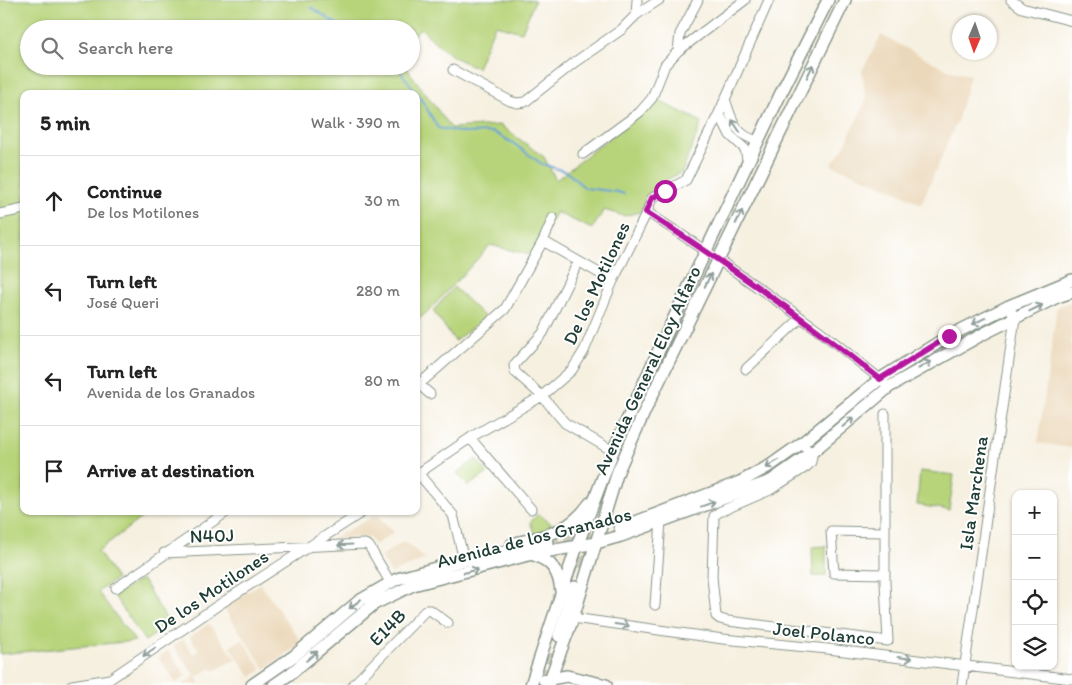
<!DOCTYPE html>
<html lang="en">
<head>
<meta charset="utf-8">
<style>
	:root { --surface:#fff; --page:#f2f2f2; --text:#222; --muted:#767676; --line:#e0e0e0 }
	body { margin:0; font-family:Itim,sans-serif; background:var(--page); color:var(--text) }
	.controls { position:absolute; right:15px; bottom:15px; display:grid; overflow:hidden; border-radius:10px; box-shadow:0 1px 4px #0004 }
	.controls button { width:45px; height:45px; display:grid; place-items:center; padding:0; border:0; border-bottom:1px solid var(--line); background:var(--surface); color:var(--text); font:25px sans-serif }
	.compass { position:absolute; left:952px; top:15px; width:45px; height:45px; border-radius:50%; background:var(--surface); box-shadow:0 1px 4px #0004; rotate:182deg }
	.stop { position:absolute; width:15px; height:15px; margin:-11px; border:4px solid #b5179e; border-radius:50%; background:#fff }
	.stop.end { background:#b5179e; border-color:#fff; box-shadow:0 1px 5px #0008 }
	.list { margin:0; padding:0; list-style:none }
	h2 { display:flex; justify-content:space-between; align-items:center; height:65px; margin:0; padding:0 20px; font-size:21px }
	h2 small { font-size:16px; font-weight:400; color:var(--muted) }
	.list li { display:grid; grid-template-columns:32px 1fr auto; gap:15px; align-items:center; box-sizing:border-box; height:90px; padding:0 20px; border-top:1px solid var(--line) }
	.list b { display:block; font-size:19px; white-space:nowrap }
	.list p { margin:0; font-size:16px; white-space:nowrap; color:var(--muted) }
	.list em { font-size:16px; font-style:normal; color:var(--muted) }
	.icon { flex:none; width:28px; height:28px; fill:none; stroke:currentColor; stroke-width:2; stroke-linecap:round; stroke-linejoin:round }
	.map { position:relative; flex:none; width:1072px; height:685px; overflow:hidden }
	.search { position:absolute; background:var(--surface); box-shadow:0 1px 4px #0004; left:20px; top:20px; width:400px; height:55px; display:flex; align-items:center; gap:12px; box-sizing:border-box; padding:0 18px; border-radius:28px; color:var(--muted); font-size:19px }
	.panel { position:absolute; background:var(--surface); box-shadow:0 1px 4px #0004; left:20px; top:90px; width:400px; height:425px; border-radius:10px }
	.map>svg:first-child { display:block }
	.built { fill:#ebd8ba }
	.green { fill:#b7d47a; stroke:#6b8857 }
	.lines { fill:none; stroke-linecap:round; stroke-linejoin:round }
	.stream { stroke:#64a1d5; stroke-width:2 }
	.major-tunnel { stroke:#cbccbe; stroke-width:11; stroke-dasharray:11 5.5; stroke-linecap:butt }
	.minor-casing { stroke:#8a968a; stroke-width:11 }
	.major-casing { stroke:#8a968a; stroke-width:14 }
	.minor { stroke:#fff; stroke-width:9 }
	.major { stroke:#fff; stroke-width:11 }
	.oneway { stroke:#8f9e9a }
	.route { stroke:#b5179e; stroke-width:6 }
	.labels { text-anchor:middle; stroke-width:4; stroke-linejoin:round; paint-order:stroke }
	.street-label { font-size:19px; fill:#1f3d34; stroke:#fff }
</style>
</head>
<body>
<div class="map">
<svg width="1072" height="685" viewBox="0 0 1072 685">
	<rect width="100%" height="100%" fill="#fff"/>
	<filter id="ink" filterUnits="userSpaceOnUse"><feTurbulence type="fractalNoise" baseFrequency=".02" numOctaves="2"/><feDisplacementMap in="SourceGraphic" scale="10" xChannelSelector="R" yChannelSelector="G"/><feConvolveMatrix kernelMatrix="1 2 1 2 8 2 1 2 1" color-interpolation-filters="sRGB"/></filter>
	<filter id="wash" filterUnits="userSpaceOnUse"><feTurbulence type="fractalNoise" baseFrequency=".0096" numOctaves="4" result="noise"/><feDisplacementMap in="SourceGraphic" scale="20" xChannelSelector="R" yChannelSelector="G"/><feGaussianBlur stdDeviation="1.12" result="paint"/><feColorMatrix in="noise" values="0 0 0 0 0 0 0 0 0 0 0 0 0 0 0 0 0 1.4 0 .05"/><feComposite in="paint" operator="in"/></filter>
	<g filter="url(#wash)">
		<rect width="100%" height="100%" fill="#f6f0e0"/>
		<path class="built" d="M 881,35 L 950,71 L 970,75 L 958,119 L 921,204 L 896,191 L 831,165 L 844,147 L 866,100 L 862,71 Z
			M 1072,301 L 1072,448 L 1038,443 L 1057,307 Z
			M 376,515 L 394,532 L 375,545 L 369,537 L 331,539 Z
			M 404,541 L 426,559 L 391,573 L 381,556 Z
			M 260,584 L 302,643 L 265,669 L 223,607 Z
			M 209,624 L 236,659 L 214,671 L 211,668 L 196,677 L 201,685 L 182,685 L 195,676 L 173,646 L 183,639 L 193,654 L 199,650 L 190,637 Z
			M 242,639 L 262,670 L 251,677 L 230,647 Z
			M 168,650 L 186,676 L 176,683 L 158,657 Z"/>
		<path class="green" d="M 0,0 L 535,0 L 522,32 L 495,25 L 477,68 C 450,57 440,48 421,28 L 411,37 L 411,29 L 29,29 L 29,66 L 405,66 L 451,128 L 500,125 L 544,157 L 556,180 L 657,100 L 702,122 L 682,172 L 660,183 L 640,212 L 624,216 L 604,210 L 592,229 L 556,212 L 530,255 L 490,245 C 476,261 462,276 447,291 C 437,302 429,312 416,321 L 416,94 L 24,94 L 24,511 L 150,511 L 98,551 L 116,579 L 98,592 L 135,641 L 0,654 Z
			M 454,287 L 485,317 L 455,341 L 433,311 Z
			M 476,459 L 488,473 L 468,486 L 457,473 Z
			M 920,471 L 954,475 L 949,510 L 917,505 Z
			M 538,514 L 556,527 L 535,535 L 530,522 Z
			M 826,546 L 826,576 L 813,576 L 812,547 Z
			M 142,579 L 170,625 L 145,641 L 114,596 Z"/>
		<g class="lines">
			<path class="stream" d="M 311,7 L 344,29
				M 396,66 L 420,97 L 438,128 L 465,133 L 493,132 L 513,143 L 542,164 L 567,172 L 585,188 L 618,192 L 624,194"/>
		</g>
	</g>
	<g filter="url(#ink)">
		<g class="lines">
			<path class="major-tunnel" d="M 548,543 L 620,528
				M 569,545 C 580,551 582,559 580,571
				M 547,652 C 543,666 543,675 554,685"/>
			<g class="minor-casing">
				<path id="minor" d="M 1011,0 L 1022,8 L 1072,21
					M 636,15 L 637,0
					M 678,51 L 680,34 L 698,0
					M 453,70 L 510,101 L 517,103 L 525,102 L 575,62 L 621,30 L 636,15 L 659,0
					M 725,99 C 732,120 735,136 759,141
					M 719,113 L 730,135 L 745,149 L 748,163
					M 583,154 L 640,112 L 652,98 L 665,65 L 678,51 L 745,0
					M 647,212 L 706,251 L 820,331 L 884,382
					M 0,214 L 24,209
					M 543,241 L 613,281
					M 578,262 L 543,333 L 514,365 L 515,372 L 542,396 L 565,423 L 613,451
					M 746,369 L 801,318
					M 416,382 L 430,394
					M 416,387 L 505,309 L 543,241 L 553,218
					M 470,438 L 531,509
					M 802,443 L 812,456 L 811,462 L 806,467 L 770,490 L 719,512 L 714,516 L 712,577 L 716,616 L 720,619 L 728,621 L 888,641 L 885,583 L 885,414
					M 418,473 L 453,515 L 463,556
					M 416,475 L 473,436 L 542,396 L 572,370 L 584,351 L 613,281 L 647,212 L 652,198 L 686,180 L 719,113 L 769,0
					M 884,532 L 831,531 L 834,573 L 885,574
					M 164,553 L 365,544 L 369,546 L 390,582
					M 116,588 L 228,511
					M 655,605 L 661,521
					M 573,618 L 723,639 L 828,649 L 1072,679
					M 72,685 L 110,679 L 217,606 L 364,511
					M 353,685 L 426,610 L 430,610 L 448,623
					M 962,685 L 1015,318 L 1009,306"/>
			</g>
			<g class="major-casing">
				<path id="major" d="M 620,528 L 740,482 L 771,465 L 802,443 L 880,379 L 949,336 L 1009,306 L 1072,280
					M 512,544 C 546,535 568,534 590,503
					M 534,555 C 552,561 559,572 561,591
					M 559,636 L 575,587
					M 544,680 L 567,676 L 606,685
					M 252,685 L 294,656 L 359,601 L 397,579 L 464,560 L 548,543
					M 274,685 L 290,674 L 374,604 L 413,585 L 532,554 L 596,543 L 621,536 L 771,481 L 811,453 L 889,387 L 983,334 L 1057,297 L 1072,292
					M 531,685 L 577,546 L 613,451 L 664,339 L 780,95 L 828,0
					M 548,685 L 573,618 L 618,471 L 647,406 L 845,0"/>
			</g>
			<use href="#minor" class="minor"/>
			<use href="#major" class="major"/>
		</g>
		<defs><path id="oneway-shaft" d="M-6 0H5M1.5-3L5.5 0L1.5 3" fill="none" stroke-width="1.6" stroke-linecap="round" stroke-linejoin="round" transform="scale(1.25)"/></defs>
		<g class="oneway">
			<use href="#oneway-shaft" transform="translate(810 71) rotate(-64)"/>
			<use href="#oneway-shaft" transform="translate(736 126) rotate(-124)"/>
			<use href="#oneway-shaft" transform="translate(739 217) rotate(-64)"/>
			<use href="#oneway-shaft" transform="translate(708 280) rotate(-64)"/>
			<use href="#oneway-shaft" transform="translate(1036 308) rotate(-26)"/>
			<use href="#oneway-shaft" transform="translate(979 321) rotate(153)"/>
			<use href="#oneway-shaft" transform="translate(925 365) rotate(-29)"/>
			<use href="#oneway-shaft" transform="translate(848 422) rotate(-41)"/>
			<use href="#oneway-shaft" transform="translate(772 464) rotate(147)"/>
			<use href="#oneway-shaft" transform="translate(708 504) rotate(-20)"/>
			<use href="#oneway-shaft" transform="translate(345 545) rotate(177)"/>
			<use href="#oneway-shaft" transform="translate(471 571) rotate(-15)"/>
			<use href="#oneway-shaft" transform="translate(355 604) rotate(142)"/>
			<use href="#oneway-shaft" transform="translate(622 625) rotate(8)"/>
			<use href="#oneway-shaft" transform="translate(149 652) rotate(145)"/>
			<use href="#oneway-shaft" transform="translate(312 656) rotate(-40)"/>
			<use href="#oneway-shaft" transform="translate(905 658) rotate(7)"/>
		</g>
	</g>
	<g class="lines" filter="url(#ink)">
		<path class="route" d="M 665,191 L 652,198 L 646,212 C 727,264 805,319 880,379 L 949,336"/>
	</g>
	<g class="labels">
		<g class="street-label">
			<text transform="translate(596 283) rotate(-65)" y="7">De los Motilones</text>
			<text transform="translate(647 370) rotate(-65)" y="7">Avenida General Eloy Alfaro</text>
			<text transform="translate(973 493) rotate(-82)" y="7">Isla Marchena</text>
			<text transform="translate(212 535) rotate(-2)" y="7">N40J</text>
			<text transform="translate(534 537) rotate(-14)" y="7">Avenida de los Granados</text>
			<text transform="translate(211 591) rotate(-34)" y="7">De los Motilones</text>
			<text transform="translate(387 627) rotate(-46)" y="7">E14B</text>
			<text transform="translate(824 633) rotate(6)" y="7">Joel Polanco</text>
		</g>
	</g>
</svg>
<div class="controls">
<button>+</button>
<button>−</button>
<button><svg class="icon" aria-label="locate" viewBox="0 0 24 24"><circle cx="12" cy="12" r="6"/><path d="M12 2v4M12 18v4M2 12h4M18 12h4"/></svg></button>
<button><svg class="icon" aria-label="layers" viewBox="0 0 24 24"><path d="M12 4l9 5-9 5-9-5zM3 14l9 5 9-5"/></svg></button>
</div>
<svg class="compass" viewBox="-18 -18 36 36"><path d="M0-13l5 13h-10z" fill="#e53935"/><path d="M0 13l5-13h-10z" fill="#767676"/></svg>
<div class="stop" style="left:665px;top:191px"></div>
<div class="stop end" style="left:949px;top:336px"></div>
<div class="search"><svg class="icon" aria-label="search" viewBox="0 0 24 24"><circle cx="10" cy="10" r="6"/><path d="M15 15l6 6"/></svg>Search here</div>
<section class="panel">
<h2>5 min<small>Walk · 390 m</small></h2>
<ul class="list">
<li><svg class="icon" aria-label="ahead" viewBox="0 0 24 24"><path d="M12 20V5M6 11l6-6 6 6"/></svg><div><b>Continue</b><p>De los Motilones</p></div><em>30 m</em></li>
<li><svg class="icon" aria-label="left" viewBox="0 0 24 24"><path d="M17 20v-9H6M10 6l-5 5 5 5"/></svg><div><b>Turn left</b><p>José Queri</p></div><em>280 m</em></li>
<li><svg class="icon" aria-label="left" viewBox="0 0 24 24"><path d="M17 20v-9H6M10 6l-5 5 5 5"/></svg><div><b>Turn left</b><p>Avenida de los Granados</p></div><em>80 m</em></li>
<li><svg class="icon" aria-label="arrive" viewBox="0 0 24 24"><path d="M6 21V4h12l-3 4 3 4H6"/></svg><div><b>Arrive at destination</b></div></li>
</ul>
</section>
</div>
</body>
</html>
